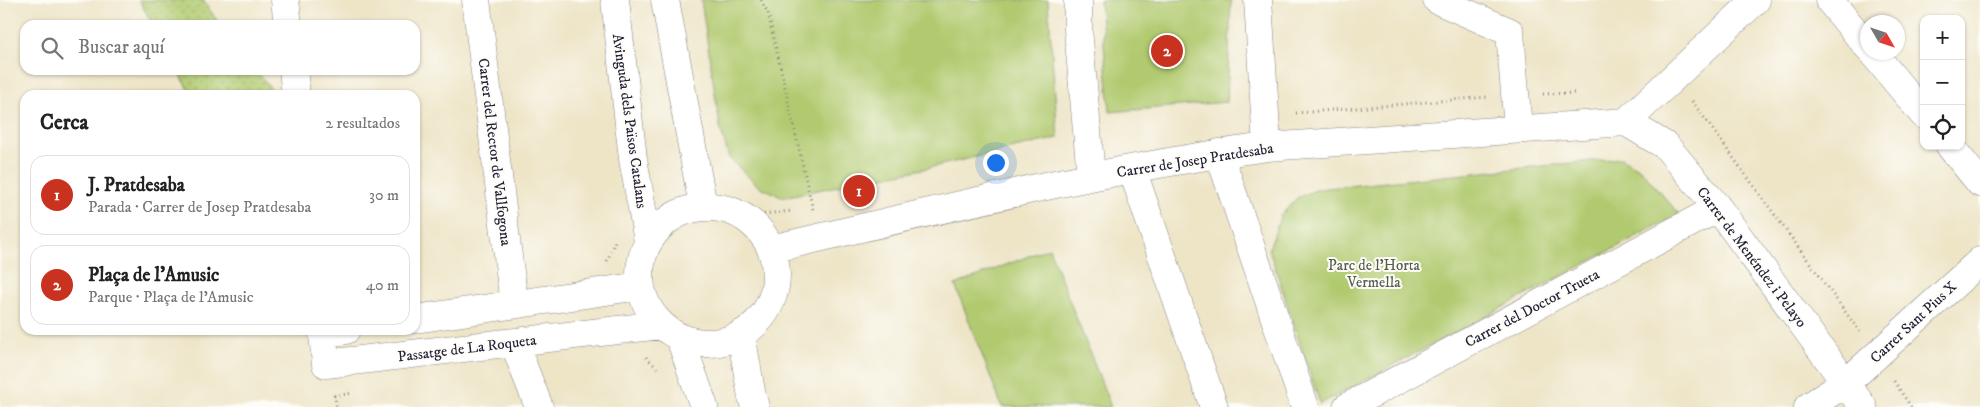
<!DOCTYPE html>
<html lang="es">
<head>
<meta charset="utf-8">
<style>
	:root { --surface:#fff; --page:#f6f6f6; --text:#222; --muted:#767676; --line:#e0e0e0; --accent:#c8321e }
	body { margin:0; font-family:"IM FELL DW Pica",serif; background:var(--page); color:var(--text) }
	.controls { position:absolute; right:15px; top:15px; display:grid; overflow:hidden; border-radius:10px; box-shadow:0 1px 4px #0004 }
	.controls button { width:45px; height:45px; display:grid; place-items:center; padding:0; border:0; border-bottom:1px solid var(--line); background:var(--surface); color:var(--text); font:25px sans-serif }
	.compass { position:absolute; left:1860px; top:15px; width:45px; height:45px; border-radius:50%; background:var(--surface); box-shadow:0 1px 4px #0004; rotate:129deg }
	.you { position:absolute; left:995px; top:162px; width:18px; height:18px; margin:-12px; border:4px solid #fff; border-radius:50%; background:#1a73e8; box-shadow:0 0 0 8px #1a73e833 }
	.badge { display:grid; place-items:center; width:32px; height:32px; border-radius:50%; background:var(--accent); color:#fff; font-size:16px; font-weight:700 }
	.pin { position:absolute; translate:-50% -50%; border:2px solid #fff; box-shadow:0 1px 5px #0006 }
	.list { margin:0; padding:0; list-style:none }
	h2 { display:flex; justify-content:space-between; align-items:center; height:65px; margin:0; padding:0 20px; font-size:21px }
	h2 small { font-size:16px; font-weight:400; color:var(--muted) }
	.list li { display:grid; grid-template-columns:32px 1fr auto; gap:15px; align-items:center; box-sizing:border-box; height:80px; margin:0 10px 10px; padding:0 10px; border:1px solid var(--line); border-radius:15px }
	.list b { display:block; font-size:19px; white-space:nowrap }
	.list p { margin:0; font-size:16px; white-space:nowrap; color:var(--muted) }
	.list em { font-size:16px; font-style:normal; color:var(--muted) }
	.icon { flex:none; width:28px; height:28px; fill:none; stroke:currentColor; stroke-width:2; stroke-linecap:round; stroke-linejoin:round }
	.map { position:relative; flex:none; width:1980px; height:407px; overflow:hidden }
	.search { position:absolute; background:var(--surface); box-shadow:0 1px 4px #0004; left:20px; top:20px; width:400px; height:55px; display:flex; align-items:center; gap:12px; box-sizing:border-box; padding:0 18px; border-radius:15px; color:var(--muted); font-size:19px }
	.panel { position:absolute; background:var(--surface); box-shadow:0 1px 4px #0004; left:20px; top:90px; width:400px; height:245px; border-radius:15px }
	.map>svg:first-child { display:block }
	.grass { fill:url(#grass-dots); stroke:#6a7655 }
	.park { fill:#b1ca6f; stroke:#6a7655 }
	.lines { fill:none; stroke-linecap:round; stroke-linejoin:round }
	.minor-casing { stroke:#888481; stroke-width:29 }
	.path { stroke:#888481; stroke-width:3; stroke-dasharray:1 4; stroke-linecap:butt }
	.minor { stroke:#fff; stroke-width:28 }
	.labels { text-anchor:middle; stroke-width:4; stroke-linejoin:round; paint-order:stroke }
	.street-label { font-size:15px; fill:#22223b; stroke:#fdfcf7 }
	.park-label { font-size:15px; fill:#545d4d; stroke:#fdfcf7 }
</style>
</head>
<body>
<div class="map">
<svg width="1980" height="407" viewBox="0 0 1980 407">
	<defs>
		<pattern id="grass-dots" width="8" height="8" patternUnits="userSpaceOnUse" patternTransform="scale(1.25)"><rect width="8" height="8" fill="#b1ca6f"/><path d="M2 2h.1M6 6h.1" fill="none" stroke="#98ad61" stroke-width="1.8" stroke-linecap="round"/></pattern>
	</defs>
	<rect width="100%" height="100%" fill="#fdfcf7"/>
	<filter id="ink" filterUnits="userSpaceOnUse"><feTurbulence type="fractalNoise" baseFrequency=".02" numOctaves="2"/><feDisplacementMap in="SourceGraphic" scale="10" xChannelSelector="R" yChannelSelector="G"/><feConvolveMatrix kernelMatrix="1 2 1 2 8 2 1 2 1" color-interpolation-filters="sRGB"/></filter>
	<filter id="wash" filterUnits="userSpaceOnUse"><feTurbulence type="fractalNoise" baseFrequency=".0096" numOctaves="4" result="noise"/><feDisplacementMap in="SourceGraphic" scale="20" xChannelSelector="R" yChannelSelector="G"/><feGaussianBlur stdDeviation="1.12" result="paint"/><feColorMatrix in="noise" values="0 0 0 0 0 0 0 0 0 0 0 0 0 0 0 0 0 1.4 0 .05"/><feComposite in="paint" operator="in"/></filter>
	<g filter="url(#wash)">
		<rect width="100%" height="100%" fill="#eee5c7"/>
		<path class="grass" d="M 139,0 L 203,0 L 220,25 L 153,25 Z
			M 178,70 L 256,70 L 276,95 L 191,95 Z"/>
		<path class="park" d="M 701,0 L 1048,0 L 1058,138 L 928,168 L 783,197 L 758,186 L 729,158 L 720,127 Z
			M 1100,0 L 1231,0 L 1227,102 L 1110,112 Z
			M 1621,158 L 1640,169 L 1679,214 L 1320,404 L 1269,249 L 1281,215 L 1297,198 L 1318,189 Z
			M 1049,248 L 1111,407 L 1002,407 L 955,285 Z"/>
	</g>
	<g filter="url(#ink)">
		<g class="lines">
			<g class="minor-casing">
				<path id="minor" d="M 285,0 L 288,25
					M 476,0 L 514,304
					M 615,0 L 633,159 L 648,241
					M 665,0 L 703,206
					M 1078,0 L 1078,29 L 1091,176
					M 1258,0 L 1267,147
					M 1437,0 L 1510,32 L 1518,129
					M 1829,0 L 1868,47
					M 1872,52 L 1924,115
					M 293,70 L 296,95
					M 1626,122 L 1666,146 L 1718,208 L 1863,407
					M 1626,122 L 1756,0
					M 1950,146 L 1980,183
					M 1219,153 L 1305,407
					M 1132,169 L 1214,407
					M640 275a68 68 0 1 1 136 0a68 68 0 1 1-136 0Z
					M 771,249 C 936,211 1100,169 1267,147 L 1626,122
					M 415,319 L 640,286
					M 346,330 L 323,334 L 326,364 L 661,325
					M 741,334 L 752,397 L 755,407
					M 680,338 L 704,407
					M 514,343 L 539,407
					M 1347,407 L 1718,208
					M 1808,407 L 1846,383 L 1980,261"/>
			</g>
			<path class="path" d="M 761,0 L 768,13 L 813,210
				M 1543,94 L 1574,93
				M 1692,101 L 1860,332
				M 1296,113 L 1487,97
				M 744,216 L 793,211
				M 607,261 L 616,239
				M 646,357 L 657,368
				M 1894,381 L 1911,407
				M 334,395 L 337,407
				M 334,396 L 353,393"/>
			<use href="#minor" class="minor"/>
		</g>
	</g>
	<g class="labels">
		<g class="street-label">
			<text transform="translate(630 121) rotate(82)" y="5">Avinguda dels Països Catalans</text>
			<text transform="translate(495 152) rotate(83)" y="5">Carrer del Rector de Vallfogona</text>
			<text transform="translate(1195 160) rotate(-9)" y="5">Carrer de Josep Pratdesaba</text>
			<text transform="translate(1752 257) rotate(53)" y="5">Carrer de Menéndez i Pelayo</text>
			<text transform="translate(1532 308) rotate(-28)" y="5">Carrer del Doctor Trueta</text>
			<text transform="translate(1913 322) rotate(-43)" y="5">Carrer Sant Pius X</text>
			<text transform="translate(467 348) rotate(-7)" y="5">Passatge de La Roqueta</text>
		</g>
		<g class="park-label">
			<text x="1374" y="270">Parc de l'Horta<tspan x="1374" dy="17">Vermella</tspan></text>
		</g>
	</g>
</svg>
<div class="controls">
<button>+</button>
<button>−</button>
<button><svg class="icon" aria-label="locate" viewBox="0 0 24 24"><circle cx="12" cy="12" r="6"/><path d="M12 2v4M12 18v4M2 12h4M18 12h4"/></svg></button>
</div>
<svg class="compass" viewBox="-18 -18 36 36"><path d="M0-13l5 13h-10z" fill="#e53935"/><path d="M0 13l5-13h-10z" fill="#767676"/></svg>
<div class="you"></div>
<div class="pin badge" style="left:859px;top:191px">1</div>
<div class="pin badge" style="left:1167px;top:51px">2</div>
<div class="search"><svg class="icon" aria-label="search" viewBox="0 0 24 24"><circle cx="10" cy="10" r="6"/><path d="M15 15l6 6"/></svg>Buscar aquí</div>
<section class="panel">
<h2>Cerca<small>2 resultados</small></h2>
<ul class="list">
<li><span class="badge">1</span><div><b>J. Pratdesaba</b><p>Parada · Carrer de Josep Pratdesaba</p></div><em>30 m</em></li>
<li><span class="badge">2</span><div><b>Plaça de l'Amusic</b><p>Parque · Plaça de l'Amusic</p></div><em>40 m</em></li>
</ul>
</section>
</div>
</body>
</html>
